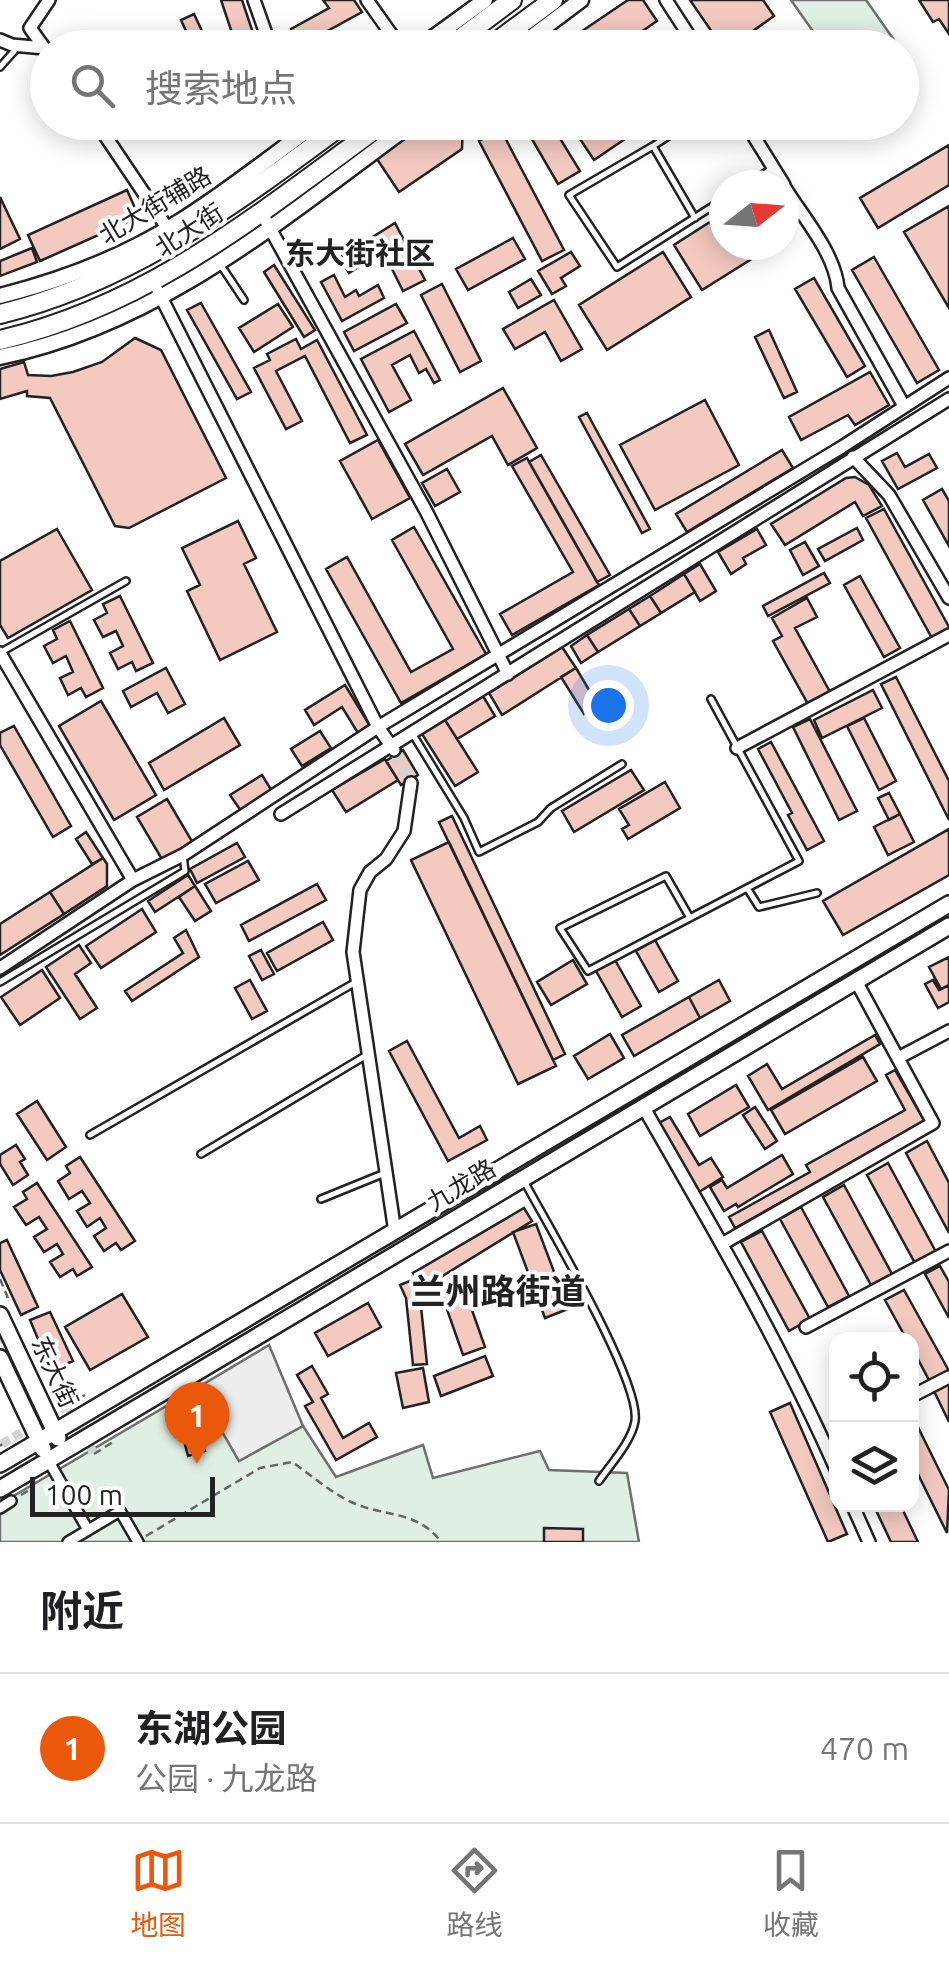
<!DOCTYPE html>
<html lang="zh">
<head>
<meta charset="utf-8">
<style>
	:root { --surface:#fff; --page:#f6f6f6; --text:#202124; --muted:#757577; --line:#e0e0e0; --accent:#ea580c }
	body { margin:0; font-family:Ubuntu,"Noto Sans SC",sans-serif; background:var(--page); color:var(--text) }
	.controls { position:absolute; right:30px; bottom:30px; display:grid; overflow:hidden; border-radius:20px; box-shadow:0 5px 25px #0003 }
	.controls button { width:90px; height:90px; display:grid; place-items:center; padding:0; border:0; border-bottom:2px solid var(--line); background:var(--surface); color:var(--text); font:50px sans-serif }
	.compass { position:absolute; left:709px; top:170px; width:90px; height:90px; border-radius:50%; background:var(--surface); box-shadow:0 5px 25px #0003; rotate:73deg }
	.scale { position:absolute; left:30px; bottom:25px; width:185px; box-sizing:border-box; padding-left:10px; border:5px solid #222; border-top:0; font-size:28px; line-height:35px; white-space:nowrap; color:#222; -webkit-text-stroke:8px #fff; paint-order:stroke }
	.you { position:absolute; left:608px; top:705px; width:35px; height:35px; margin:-25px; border:8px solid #fff; border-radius:50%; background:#1a73e8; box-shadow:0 0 0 15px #1a73e833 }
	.badge { display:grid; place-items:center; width:65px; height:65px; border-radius:50%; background:var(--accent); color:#fff; font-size:32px; font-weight:700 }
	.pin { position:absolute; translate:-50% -82px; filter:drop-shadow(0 2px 5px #0008) }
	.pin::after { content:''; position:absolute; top:52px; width:35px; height:30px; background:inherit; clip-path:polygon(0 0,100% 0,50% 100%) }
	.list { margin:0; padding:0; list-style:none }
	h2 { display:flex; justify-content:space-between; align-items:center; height:130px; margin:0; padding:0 40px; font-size:42px }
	h2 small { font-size:32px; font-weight:400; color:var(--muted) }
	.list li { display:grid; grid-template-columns:65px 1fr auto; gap:30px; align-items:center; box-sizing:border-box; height:150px; padding:0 40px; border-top:2px solid var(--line) }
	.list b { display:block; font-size:38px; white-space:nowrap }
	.list p { margin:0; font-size:32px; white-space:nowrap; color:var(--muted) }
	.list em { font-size:32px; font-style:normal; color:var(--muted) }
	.icon { flex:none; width:55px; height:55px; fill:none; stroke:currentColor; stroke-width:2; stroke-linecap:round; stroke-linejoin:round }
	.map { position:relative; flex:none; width:949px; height:1542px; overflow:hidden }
	.search { position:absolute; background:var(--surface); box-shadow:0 5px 25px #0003; left:30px; right:30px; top:30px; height:110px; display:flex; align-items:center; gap:25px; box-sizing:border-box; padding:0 35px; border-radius:55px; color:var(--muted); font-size:38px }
	.sheet { height:280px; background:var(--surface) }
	nav { display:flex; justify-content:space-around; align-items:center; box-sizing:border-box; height:140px; border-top:2px solid var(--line); background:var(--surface); font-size:28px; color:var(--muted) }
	nav a { display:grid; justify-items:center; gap:5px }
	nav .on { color:var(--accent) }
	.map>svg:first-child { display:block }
	.green { fill:#e0efe3; stroke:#6f6f6f; stroke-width:2.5 }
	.parking { fill:#ededed; stroke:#6f6f6f; stroke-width:2.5 }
	.building { fill:#f3c9c0; stroke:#222; stroke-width:2.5 }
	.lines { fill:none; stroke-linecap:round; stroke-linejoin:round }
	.pedestrian-tunnel { stroke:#d3d3d3; stroke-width:9; stroke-dasharray:9 4.5; stroke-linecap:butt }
	.minor-tunnel { stroke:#d3d3d3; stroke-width:11; stroke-dasharray:11 5.5; stroke-linecap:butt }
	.service-casing { stroke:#222; stroke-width:10 }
	.pedestrian-casing { stroke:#222; stroke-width:14 }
	.minor-casing { stroke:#222; stroke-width:16 }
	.tertiary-casing { stroke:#222; stroke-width:19 }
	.secondary-casing { stroke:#222; stroke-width:20 }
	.primary-casing { stroke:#222; stroke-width:22 }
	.path { stroke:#646464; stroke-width:2.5; stroke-dasharray:8 5; stroke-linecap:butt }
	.service { stroke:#fff; stroke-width:5 }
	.pedestrian { stroke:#fff; stroke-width:9 }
	.minor { stroke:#fff; stroke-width:11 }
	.tertiary { stroke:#fff; stroke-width:14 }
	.secondary { stroke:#fff; stroke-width:15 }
	.primary { stroke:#fff; stroke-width:18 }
	.labels { text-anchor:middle; stroke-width:8; stroke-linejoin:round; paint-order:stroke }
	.street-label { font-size:25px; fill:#222; stroke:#fff }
	.quarter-label { font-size:30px; font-weight:bold; fill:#222; stroke:#fff }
	.district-label { font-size:35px; font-weight:bold; fill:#222; stroke:#fff }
</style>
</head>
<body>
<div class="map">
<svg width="949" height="1542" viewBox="0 0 949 1542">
	<rect width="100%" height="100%" fill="#fff"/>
	<path class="green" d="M 791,0 L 866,0 L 899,47 L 824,47 Z
		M 197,1388 L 239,1460 L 303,1426 L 336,1477 L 423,1445 L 433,1478 L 540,1451 L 549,1470 L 627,1473 L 639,1542 L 0,1542 L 0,1504 Z"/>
	<path class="parking" d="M 269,1345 L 303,1426 L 239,1461 L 197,1388 Z"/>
	<path class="building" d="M 221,0 L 242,0 L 258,48 L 237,48 Z
		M 323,0 L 354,0 L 362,12 L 300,46 L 291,29 L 329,8 Z
		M 628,0 L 643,0 L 657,21 L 618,48 L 557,48 Z
		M 690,0 L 763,0 L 774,16 L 729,48 L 723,48 Z
		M 919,0 L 949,0 L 949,34 L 939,19 L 933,22 Z
		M 194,14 L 210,48 L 194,48 L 181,20 Z
		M 424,122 L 463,122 L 462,149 L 399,192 L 375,156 Z
		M 522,122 L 550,122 L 580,171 L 558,184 Z
		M 604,122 L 650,122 L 594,160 L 580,139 Z
		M 501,130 L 564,250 L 542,261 L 479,141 Z
		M 949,145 L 949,185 L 878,228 L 860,198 Z
		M 127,190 L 139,217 L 40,261 L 28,235 Z
		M 0,197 L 20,239 L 0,249 Z
		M 949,206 L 949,308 L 904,232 Z
		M 724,213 L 724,245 L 774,245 L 702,290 L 674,245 Z
		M 395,223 L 425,280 L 403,291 L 383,251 L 349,273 L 339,258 Z
		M 513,238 L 525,259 L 468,290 L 456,269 Z
		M 32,248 L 37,262 L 0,276 L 0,261 Z
		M 571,252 L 580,266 L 561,278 L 566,286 L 552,294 L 538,271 Z
		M 663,252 L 691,297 L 607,350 L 579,305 Z
		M 874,257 L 939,370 L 917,383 L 852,270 Z
		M 274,265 L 315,330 L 304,337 L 264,272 Z
		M 334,275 L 345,297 L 356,290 L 359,296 L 378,285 L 384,298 L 342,321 L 321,282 Z
		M 814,278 L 865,366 L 847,377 L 795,289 Z
		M 531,279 L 541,295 L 518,308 L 509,292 Z
		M 442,284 L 481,361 L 460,372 L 421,295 Z
		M 554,300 L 582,349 L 561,361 L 545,332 L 515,349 L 503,329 Z
		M 201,303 L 251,392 L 237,399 L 187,310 Z
		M 278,304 L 293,327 L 254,352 L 239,328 Z
		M 396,304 L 407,323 L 354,351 L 344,332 Z
		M 769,330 L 797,392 L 784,398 L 755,337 Z
		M 414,331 L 440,380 L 434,383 L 426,369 L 419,373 L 410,355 L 392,365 L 411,400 L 389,412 L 361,359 Z
		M 135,338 L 161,350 L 226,478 L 129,528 L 115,526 L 50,398 L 27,396 L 27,391 L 0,399 L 0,369 L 24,362 L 28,375 L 51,376 L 73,372 L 102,362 Z
		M 296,339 L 301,349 L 317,340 L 367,435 L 350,443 L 305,356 L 276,371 L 302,421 L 286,429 L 254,368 L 270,360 L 267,354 Z
		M 870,372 L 889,405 L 855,425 L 848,415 L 801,440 L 789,417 Z
		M 503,388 L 537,448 L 508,465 L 492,436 L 423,475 L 405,444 Z
		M 705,400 L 739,465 L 655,510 L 620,445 Z
		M 587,413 L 650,529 L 642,533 L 579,417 Z
		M 378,440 L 410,498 L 372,519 L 340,461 Z
		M 782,450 L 793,468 L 687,532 L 676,514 Z
		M 897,453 L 905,467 L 929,454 L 937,468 L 898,489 L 882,461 Z
		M 541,455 L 610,575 L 597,582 L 529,462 Z
		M 527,458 L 599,585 L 512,635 L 500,614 L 573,572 L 512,466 Z
		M 447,469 L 460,492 L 435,506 L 422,483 Z
		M 855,477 L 869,485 L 882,506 L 863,516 L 855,502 L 785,545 L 771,524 L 846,478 Z
		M 942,489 L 949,501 L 949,546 L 923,500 Z
		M 884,509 L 949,627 L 949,631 L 933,640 L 866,518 Z
		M 238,521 L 256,558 L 244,564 L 277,632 L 220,660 L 187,591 L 200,585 L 182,548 Z
		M 414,527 L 486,654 L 401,703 L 326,569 L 347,557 L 411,672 L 453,649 L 392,540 Z
		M 857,528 L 863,540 L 825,561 L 818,549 Z
		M 57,529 L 92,590 L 8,638 L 0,625 L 0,561 Z
		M 757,529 L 766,545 L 743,558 L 746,564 L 731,574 L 718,552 Z
		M 805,542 L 819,566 L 803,575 L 790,550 Z
		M 700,564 L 716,591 L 700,601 L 684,574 Z
		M 824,573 L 830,583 L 768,616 L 763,606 Z
		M 684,574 L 695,592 L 661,613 L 650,596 Z
		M 860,576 L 900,648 L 884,657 L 844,585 Z
		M 120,596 L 153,663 L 136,671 L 132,662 L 118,669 L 110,653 L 123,646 L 116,631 L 103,637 L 94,620 L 107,613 L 103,604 Z
		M 650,596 L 661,613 L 640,626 L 629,609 Z
		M 807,598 L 817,617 L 795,628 L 830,692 L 808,704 L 773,641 L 782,636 L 772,618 Z
		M 629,609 L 640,626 L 598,652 L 587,635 Z
		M 70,621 L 103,688 L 86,697 L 81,688 L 68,695 L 60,678 L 73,672 L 66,656 L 53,663 L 44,646 L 57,639 L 53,630 Z
		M 587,635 L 598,652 L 581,663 L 571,646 Z
		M 562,647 L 576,668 L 502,715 L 489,693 Z
		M 166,668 L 185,704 L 168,713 L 157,693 L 131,707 L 123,691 Z
		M 576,668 L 598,705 L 584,714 L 561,677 Z
		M 896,677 L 949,781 L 949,820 L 881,684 Z
		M 345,685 L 370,726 L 358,733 L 342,707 L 314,725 L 305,710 Z
		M 873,690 L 882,708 L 822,738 L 814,720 Z
		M 483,696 L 495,716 L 457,739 L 445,720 Z
		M 101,701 L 156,795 L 114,820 L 59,726 Z
		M 224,718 L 240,745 L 164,790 L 149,763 Z
		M 864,718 L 896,781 L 879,790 L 847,726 Z
		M 810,719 L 857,811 L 839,820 L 793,727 Z
		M 445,720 L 478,772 L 455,786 L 422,734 Z
		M 14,726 L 71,826 L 53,837 L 0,745 L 0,733 Z
		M 320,731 L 331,748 L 302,766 L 291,749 Z
		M 771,742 L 824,841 L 807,850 L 788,815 L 792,813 L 758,749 Z
		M 403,750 L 418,775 L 401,785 L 386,761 Z
		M 385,759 L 398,780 L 346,812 L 332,790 Z
		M 631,770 L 644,790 L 574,832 L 562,811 Z
		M 262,775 L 272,791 L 241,811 L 230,795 Z
		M 665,782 L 680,808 L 628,839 L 622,829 L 629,825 L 619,809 Z
		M 889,793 L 900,814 L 889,820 L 878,798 Z
		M 167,799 L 193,843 L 163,861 L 137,817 Z
		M 900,814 L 914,842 L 888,855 L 874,827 Z
		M 452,816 L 565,1054 L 553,1060 L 439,822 Z
		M 949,829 L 949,875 L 843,935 L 823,901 Z
		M 86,832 L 103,858 L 92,864 L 76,839 Z
		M 449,842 L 556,1066 L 518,1084 L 411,860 Z
		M 237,843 L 245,857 L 197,883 L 190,869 Z
		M 103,858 L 107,864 L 107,886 L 64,914 L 50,892 Z
		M 248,861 L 259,880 L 216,903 L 205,884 Z
		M 188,875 L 195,886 L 155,912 L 148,901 Z
		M 317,884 L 326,900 L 249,941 L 241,925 Z
		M 195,886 L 211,911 L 195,921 L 179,897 Z
		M 50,892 L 64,914 L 0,955 L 0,924 Z
		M 142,909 L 156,932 L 101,968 L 86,946 Z
		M 323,922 L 333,940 L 277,971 L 267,953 Z
		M 186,930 L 199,957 L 132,1001 L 125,991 L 183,953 L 174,938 Z
		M 655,940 L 678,981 L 659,992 L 636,951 Z
		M 79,945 L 91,963 L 75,974 L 97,1008 L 80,1019 L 46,967 Z
		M 261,950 L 274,974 L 262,980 L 249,956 Z
		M 949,957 L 949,985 L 941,989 L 929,967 Z
		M 573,960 L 587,984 L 551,1005 L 537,982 Z
		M 615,960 L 641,1006 L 622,1017 L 596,971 Z
		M 42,970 L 60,998 L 20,1025 L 1,997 Z
		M 250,980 L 267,1011 L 252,1019 L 235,988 Z
		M 719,980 L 730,1001 L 700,1018 L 689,997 Z
		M 933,980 L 939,990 L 949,985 L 949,1002 L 938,1008 L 925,984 Z
		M 689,997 L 700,1018 L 634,1056 L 622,1035 Z
		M 610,1034 L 624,1058 L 588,1079 L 574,1056 Z
		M 875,1035 L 880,1044 L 768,1110 L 748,1076 L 767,1064 L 782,1089 Z
		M 407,1041 L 459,1138 L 480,1126 L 487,1140 L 448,1161 L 389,1051 Z
		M 863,1057 L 877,1081 L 785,1134 L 771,1110 Z
		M 895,1070 L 925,1122 L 735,1228 L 729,1217 L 810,1172 L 806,1165 L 905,1110 L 886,1075 Z
		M 736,1085 L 749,1107 L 700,1136 L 688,1114 Z
		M 37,1101 L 66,1147 L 47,1160 L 17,1114 Z
		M 755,1107 L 777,1141 L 765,1149 L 743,1115 Z
		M 670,1117 L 699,1165 L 711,1158 L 723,1177 L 699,1192 L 659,1123 Z
		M 927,1141 L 949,1183 L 949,1233 L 906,1153 Z
		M 16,1145 L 25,1159 L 20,1162 L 28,1175 L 13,1185 L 0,1164 L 0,1155 Z
		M 782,1155 L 793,1174 L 738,1207 L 736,1204 L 724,1211 L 710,1187 L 722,1180 L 727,1188 Z
		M 80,1157 L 135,1241 L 121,1250 L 116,1243 L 104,1251 L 94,1236 L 106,1228 L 100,1218 L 87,1227 L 77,1211 L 90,1203 L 82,1191 L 69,1199 L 58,1181 L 70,1173 L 66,1166 Z
		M 888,1163 L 936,1252 L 915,1263 L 867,1175 Z
		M 37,1183 L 92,1267 L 77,1276 L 73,1269 L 60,1277 L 50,1262 L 63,1254 L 57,1244 L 44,1252 L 34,1237 L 47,1229 L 39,1217 L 26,1225 L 14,1207 L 27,1199 L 23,1192 Z
		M 844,1185 L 892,1274 L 871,1285 L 823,1197 Z
		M 801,1207 L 849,1296 L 828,1307 L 780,1219 Z
		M 524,1208 L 532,1221 L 423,1288 L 413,1273 Z
		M 536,1224 L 568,1309 L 545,1318 L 513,1232 Z
		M 762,1231 L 810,1319 L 789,1331 L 741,1242 Z
		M 7,1240 L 38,1307 L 21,1315 L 0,1270 L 0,1243 Z
		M 940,1266 L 949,1282 L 949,1318 L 925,1274 Z
		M 460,1276 L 485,1347 L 463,1355 L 438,1284 Z
		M 412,1280 L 420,1297 L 427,1364 L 413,1365 L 406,1298 L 400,1285 Z
		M 904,1290 L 949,1371 L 930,1382 L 912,1348 L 912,1340 L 907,1340 L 885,1300 Z
		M 122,1294 L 148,1337 L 90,1370 L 65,1327 Z
		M 368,1303 L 381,1327 L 328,1356 L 315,1333 Z
		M 50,1312 L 73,1361 L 51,1370 L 30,1320 Z
		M 485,1356 L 493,1376 L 441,1396 L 434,1376 Z
		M 312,1366 L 328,1394 L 321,1398 L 343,1438 L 369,1423 L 377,1437 L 336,1460 L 305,1406 L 313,1402 L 297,1375 Z
		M 423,1368 L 429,1402 L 403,1408 L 396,1373 Z
		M 949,1383 L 949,1422 L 934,1391 Z
		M 790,1403 L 847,1534 L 828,1542 L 770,1412 Z
		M 912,1415 L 949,1490 L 947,1533 L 912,1462 Z
		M 196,1420 L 205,1451 L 188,1456 L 180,1425 Z
		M 873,1504 L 900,1504 L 918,1542 L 891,1542 Z
		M 544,1528 L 583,1529 L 583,1542 L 544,1542 Z"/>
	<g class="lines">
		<path class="pedestrian-tunnel" d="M 0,1334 L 41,1421
			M 2,1444 L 67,1405 L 94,1454
			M 11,1454 L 31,1489"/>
		<path class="minor-tunnel" d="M 395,752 L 411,783"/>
		<g class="service-casing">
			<path id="service" d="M 0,67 L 17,48
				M 653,146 L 690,122
				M 746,185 L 773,168
				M 695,218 L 653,146 L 569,195 L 617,267 L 724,199
				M 220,264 L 244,300
				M 3,651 L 126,581
				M 412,733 L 464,818 L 479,852 L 538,822 L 551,808 L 622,764
				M 747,888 L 759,907 L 817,893
				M 690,918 L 666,876 L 560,928 L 588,971 C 659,934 729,897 799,861 L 711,699
				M 0,982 L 185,871 L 183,855
				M 90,1135 L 356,982
				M 201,1154 L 365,1056
				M 524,1181 C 547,1224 641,1381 635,1421 C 632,1441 610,1465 599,1481
				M 321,1199 L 385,1173"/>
		</g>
		<g class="pedestrian-casing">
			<path id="pedestrian" d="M 48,1460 L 88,1530
				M 0,1508 L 11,1501
				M 68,1542 L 120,1511 L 138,1542"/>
		</g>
		<g class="minor-casing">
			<path id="minor" d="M 254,0 L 271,48
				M 367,0 L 401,48
				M 666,0 L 697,48
				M 0,40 L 12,45 L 44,48
				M 48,53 L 30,28 L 49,0
				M 96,122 L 172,235
				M 745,122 L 784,185
				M 784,186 C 802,216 835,253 838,288 L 904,406
				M 261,212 L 426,511 L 508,674
				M 158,291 L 378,727 L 394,750
				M 853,457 L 889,495 L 949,598
				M 0,653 L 133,880
				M 737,748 L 949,635
				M 281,814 L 949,399
				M 0,968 L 133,880 L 183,855 L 378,727 L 842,447 L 949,378
				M 898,1058 L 949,1031
				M 644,1108 C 712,1226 781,1345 836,1469
				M 395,1232 L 353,952 L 360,890 L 370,872 L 386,859 L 404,831 L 411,783
				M 722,1244 L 933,1123 L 856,981
				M 806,1327 L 949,1251
				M 912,1396 L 949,1377
				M 852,1504 L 869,1542"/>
		</g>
		<g class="tertiary-casing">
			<path id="tertiary" d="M 419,48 L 485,0
				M 517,48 L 581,0
				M 0,296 C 63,280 124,257 179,222 C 227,192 272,156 318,122
				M 0,357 C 161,324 285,216 414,122"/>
		</g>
		<g class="secondary-casing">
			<path id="secondary" d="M 0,1315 L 58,1438
				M 0,1358 L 43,1449
				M 0,1464 L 949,904
				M 0,1489 L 949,926"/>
		</g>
		<g class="primary-casing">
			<path id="primary" d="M 448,48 L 512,0
				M 488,48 L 553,0
				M 0,314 C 132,282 238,202 346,122
				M 0,340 C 151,305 262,211 385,122"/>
		</g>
		<path class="path" d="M 0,1279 L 8,1298
			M 67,1405 L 85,1395
			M 0,1446 L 2,1444
			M 94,1454 L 113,1442
			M 21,1495 L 31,1489
			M 146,1536 L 260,1468 L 292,1462 C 311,1475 330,1492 351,1502 C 383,1517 418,1510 441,1542"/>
		<use href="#service" class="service"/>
		<use href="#pedestrian" class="pedestrian"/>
		<use href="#minor" class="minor"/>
		<use href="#tertiary" class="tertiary"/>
		<use href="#secondary" class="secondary"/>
		<use href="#primary" class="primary"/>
	</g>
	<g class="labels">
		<g class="street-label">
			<text transform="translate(155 205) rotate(-31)" y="9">北大街辅路</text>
			<text transform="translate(189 230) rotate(-33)" y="9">北大街</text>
			<text transform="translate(461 1185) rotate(-31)" y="9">九龙路</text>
			<text transform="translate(55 1372) rotate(65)" y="9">东大街</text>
		</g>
		<g class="quarter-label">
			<text x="360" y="264">东大街社区</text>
		</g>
		<g class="district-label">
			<text x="498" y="1304">兰州路街道</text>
		</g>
	</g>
</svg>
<div class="controls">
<button><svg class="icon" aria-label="locate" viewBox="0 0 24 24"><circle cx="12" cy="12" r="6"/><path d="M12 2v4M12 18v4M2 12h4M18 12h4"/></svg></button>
<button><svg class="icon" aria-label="layers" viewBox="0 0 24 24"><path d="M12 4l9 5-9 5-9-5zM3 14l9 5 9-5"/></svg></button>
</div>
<svg class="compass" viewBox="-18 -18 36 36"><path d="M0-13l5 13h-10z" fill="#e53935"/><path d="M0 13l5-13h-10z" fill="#757577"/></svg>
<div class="scale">100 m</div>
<div class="you"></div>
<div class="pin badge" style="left:197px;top:1464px">1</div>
<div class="search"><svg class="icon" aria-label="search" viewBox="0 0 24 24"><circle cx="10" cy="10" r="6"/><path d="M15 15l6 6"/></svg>搜索地点</div>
</div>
<section class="sheet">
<h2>附近<small></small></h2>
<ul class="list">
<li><span class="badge">1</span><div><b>东湖公园</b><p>公园 · 九龙路</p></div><em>470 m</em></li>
</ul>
</section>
<nav>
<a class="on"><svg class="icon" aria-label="map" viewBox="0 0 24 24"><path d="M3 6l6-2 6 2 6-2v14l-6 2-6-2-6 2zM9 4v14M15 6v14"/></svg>地图</a>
<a><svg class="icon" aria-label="directions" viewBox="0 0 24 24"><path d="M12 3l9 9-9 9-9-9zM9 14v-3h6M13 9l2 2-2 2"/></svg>路线</a>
<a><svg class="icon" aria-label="saved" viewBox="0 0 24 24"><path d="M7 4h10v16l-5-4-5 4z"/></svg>收藏</a>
</nav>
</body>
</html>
